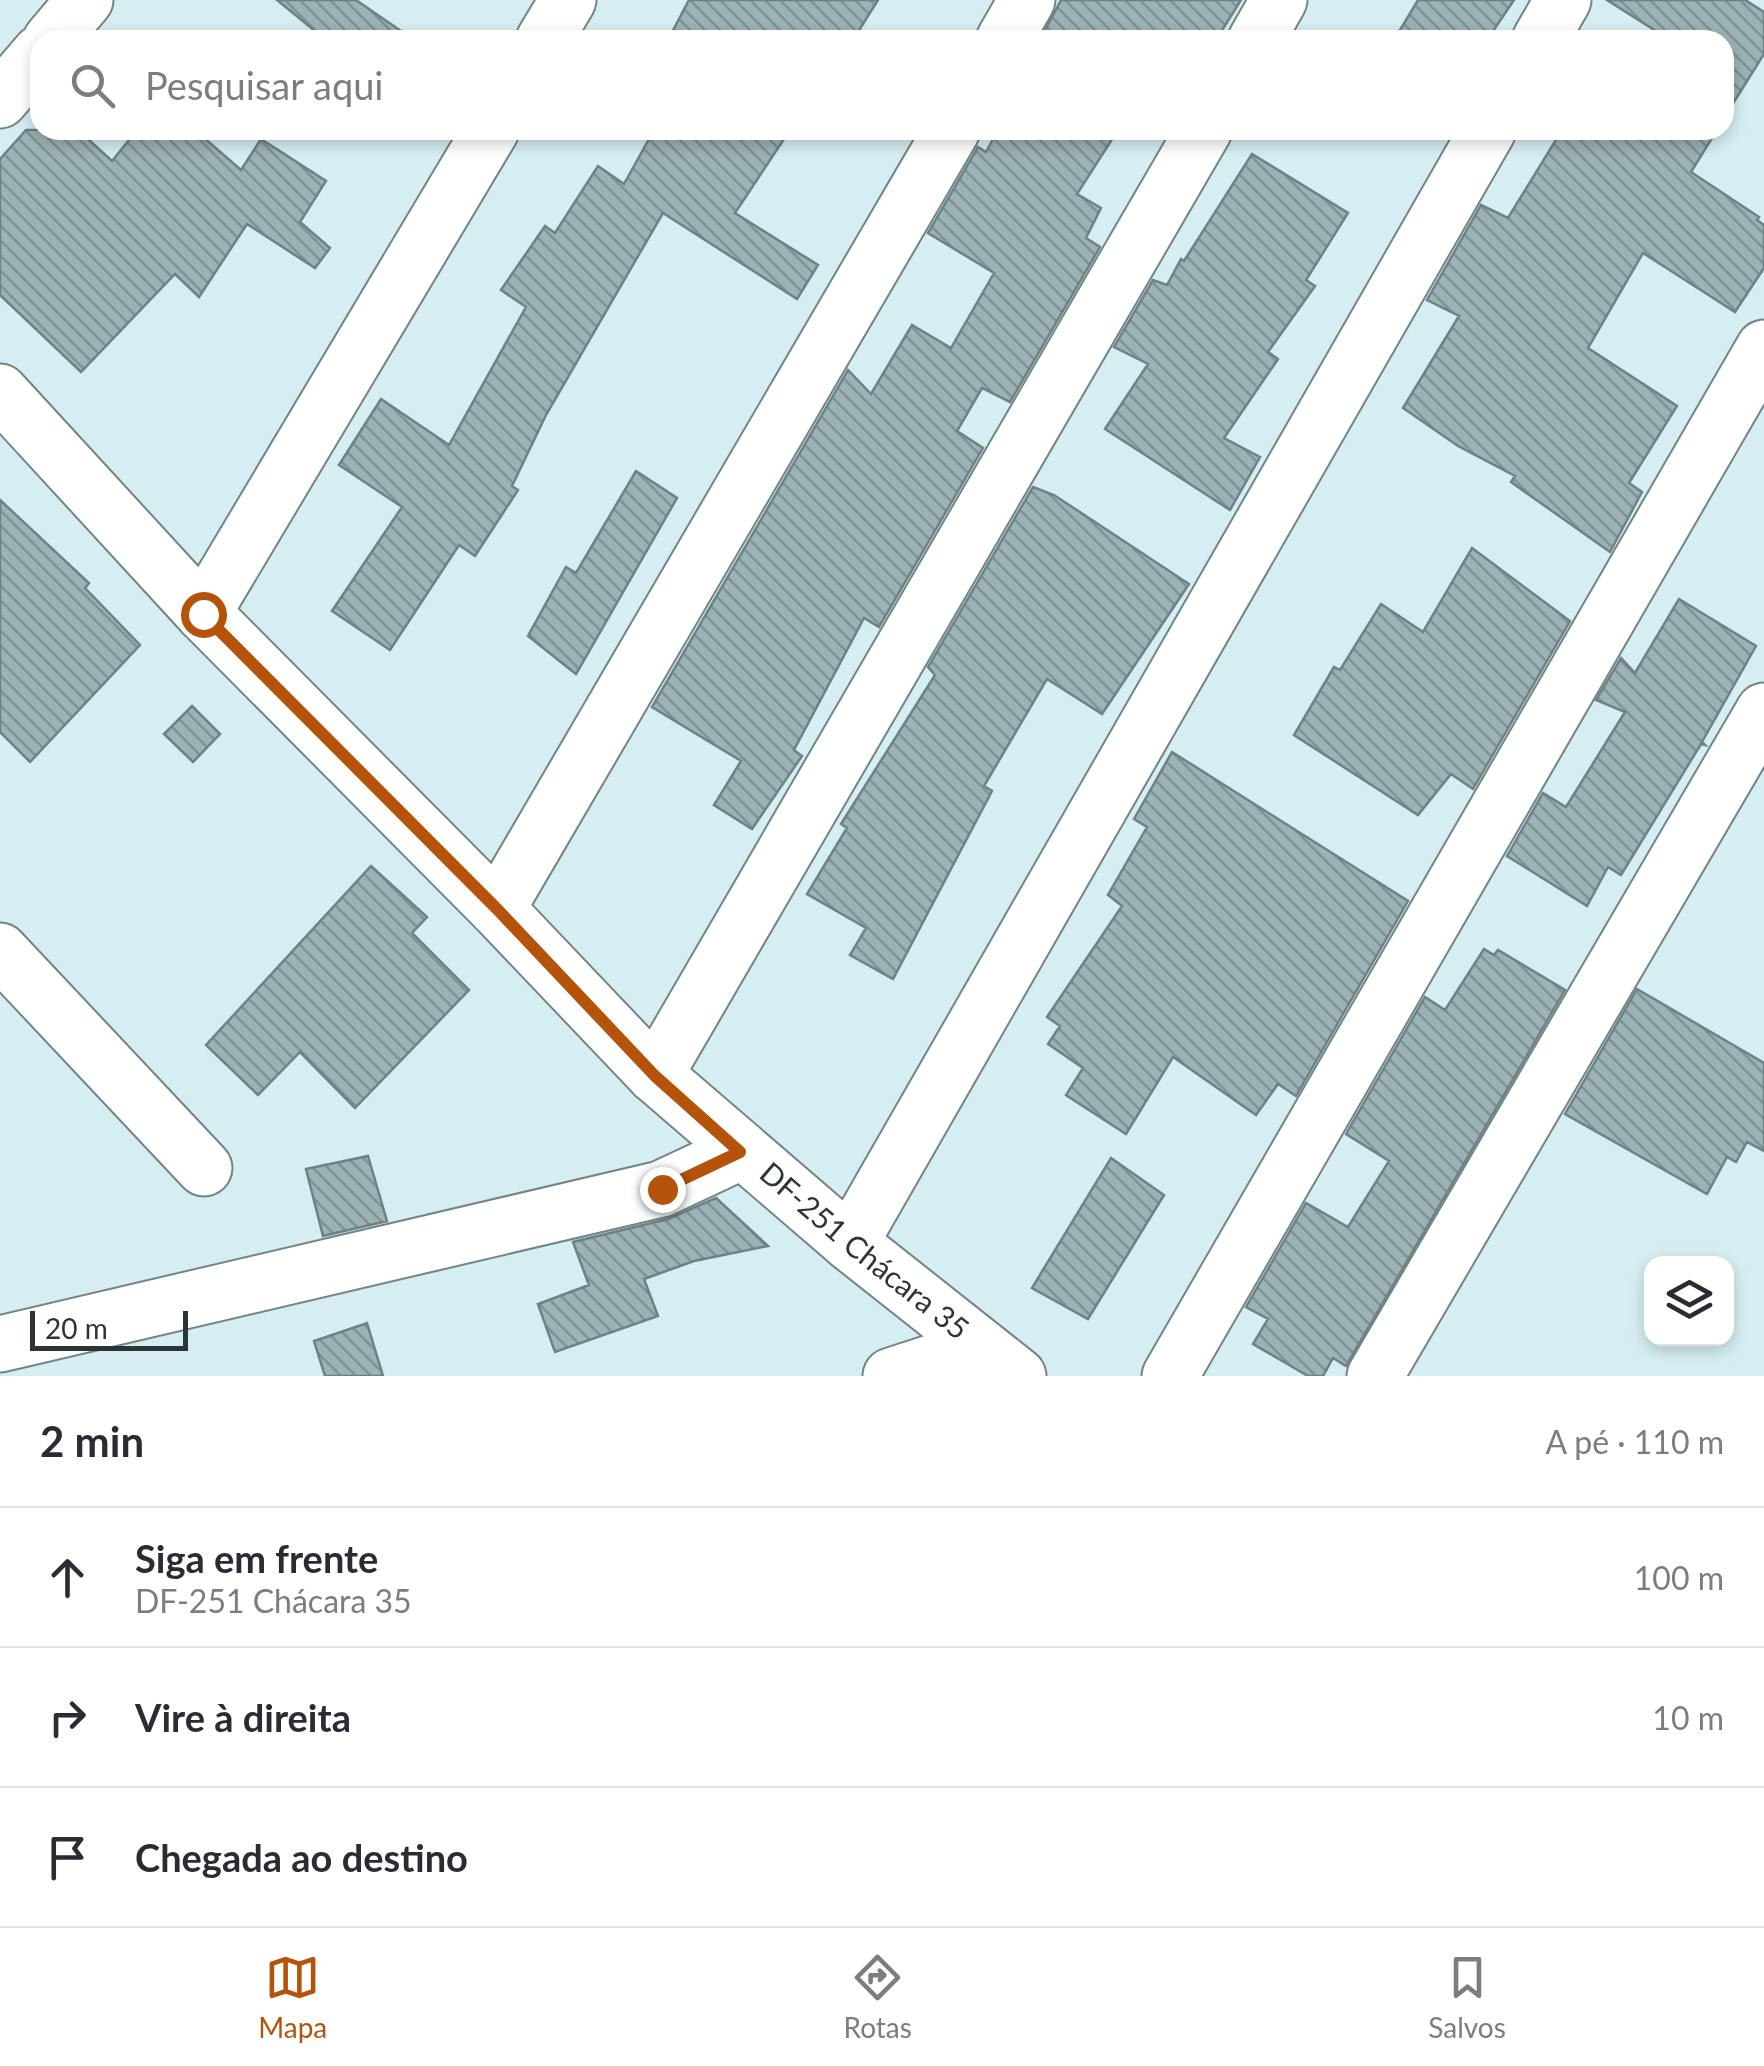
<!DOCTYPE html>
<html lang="pt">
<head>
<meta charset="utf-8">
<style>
	:root { --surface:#fff; --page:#f7f7f7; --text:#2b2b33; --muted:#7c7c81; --line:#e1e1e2; --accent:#b45309 }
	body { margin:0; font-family:Lato,sans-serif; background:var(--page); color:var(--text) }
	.controls { position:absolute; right:30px; bottom:30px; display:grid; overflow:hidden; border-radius:20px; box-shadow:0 5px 15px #0003 }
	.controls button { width:90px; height:90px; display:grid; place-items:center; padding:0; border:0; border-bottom:2px solid var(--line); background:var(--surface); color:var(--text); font:50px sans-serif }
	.scale { position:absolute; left:30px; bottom:25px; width:158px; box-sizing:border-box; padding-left:10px; border:5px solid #2b3436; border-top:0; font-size:28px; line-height:35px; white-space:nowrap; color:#2b3436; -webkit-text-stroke:8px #fff; paint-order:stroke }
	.stop { position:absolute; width:30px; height:30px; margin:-22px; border:8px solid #b45309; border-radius:50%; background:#fff }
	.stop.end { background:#b45309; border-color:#fff; box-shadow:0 2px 10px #0008 }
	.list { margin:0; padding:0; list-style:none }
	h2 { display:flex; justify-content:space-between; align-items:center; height:130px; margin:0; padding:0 40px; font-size:42px }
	h2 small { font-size:32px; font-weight:400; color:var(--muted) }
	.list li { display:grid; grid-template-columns:65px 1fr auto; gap:30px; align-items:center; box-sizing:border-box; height:140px; padding:0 40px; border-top:2px solid var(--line) }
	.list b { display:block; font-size:38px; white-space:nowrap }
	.list p { margin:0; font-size:32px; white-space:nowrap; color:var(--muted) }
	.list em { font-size:32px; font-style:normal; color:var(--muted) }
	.icon { flex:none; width:55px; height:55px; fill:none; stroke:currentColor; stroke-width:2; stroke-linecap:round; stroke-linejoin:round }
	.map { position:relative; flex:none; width:1764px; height:1376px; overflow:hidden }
	.search { position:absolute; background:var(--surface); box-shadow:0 5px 15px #0003; left:30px; right:30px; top:30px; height:110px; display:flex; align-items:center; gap:25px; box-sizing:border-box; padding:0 35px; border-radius:30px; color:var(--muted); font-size:38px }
	.sheet { height:550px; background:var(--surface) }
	nav { display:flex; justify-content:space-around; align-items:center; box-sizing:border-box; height:140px; border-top:2px solid var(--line); background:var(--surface); font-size:28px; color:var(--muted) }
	nav a { display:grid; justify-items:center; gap:5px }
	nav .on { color:var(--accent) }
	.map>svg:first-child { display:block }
	.building { fill:url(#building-back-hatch); stroke:#6d8285; stroke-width:2.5 }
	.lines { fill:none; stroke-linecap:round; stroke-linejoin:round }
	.minor-casing { stroke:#708588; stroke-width:59 }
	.tertiary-casing { stroke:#708588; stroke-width:59 }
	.minor { stroke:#fff; stroke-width:55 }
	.tertiary { stroke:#fff; stroke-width:55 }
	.route { stroke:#b45309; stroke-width:12 }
	.labels { text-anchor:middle; stroke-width:9; stroke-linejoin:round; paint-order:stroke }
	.street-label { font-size:30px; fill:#2b3436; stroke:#fff }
</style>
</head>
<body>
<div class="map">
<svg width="1764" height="1376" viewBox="0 0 1764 1376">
	<defs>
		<pattern id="building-back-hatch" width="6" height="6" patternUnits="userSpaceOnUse" patternTransform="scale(2.5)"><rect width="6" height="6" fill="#9cb2b5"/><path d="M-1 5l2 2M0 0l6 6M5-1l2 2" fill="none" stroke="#7f9294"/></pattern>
	</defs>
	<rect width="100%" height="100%" fill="#d6eef1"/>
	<path class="building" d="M 277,0 L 356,0 L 414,40 L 326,40 Z
		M 689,0 L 878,0 L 853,40 L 668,40 Z
		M 1061,0 L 1241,0 L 1216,40 L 1040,40 Z
		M 1418,0 L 1514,0 L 1487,40 L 1394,40 Z
		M 1607,0 L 1745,0 L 1764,12 L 1764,54 L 1724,118 L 1724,40 L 1670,40 Z
		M 26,130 L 78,130 L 112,161 L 137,130 L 195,130 L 241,170 L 261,139 L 326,181 L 300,222 L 330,248 L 315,268 L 247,224 L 199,297 L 175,274 L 81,372 L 0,295 L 0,159 Z
		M 654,130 L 790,130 L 735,213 L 818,265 L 797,299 L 663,213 L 546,415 L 512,486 L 518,490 L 475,556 L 459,545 L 390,650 L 332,611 L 402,507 L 339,465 L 381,399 L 449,445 L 526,307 L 501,290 L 545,226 L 555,233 L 598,166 L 624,184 Z
		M 998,130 L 1118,130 L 1077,194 L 1101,208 L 1086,238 L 1100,247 L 1010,402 L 982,388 L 957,431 L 983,448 L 879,627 L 864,618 L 794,750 L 802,756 L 752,829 L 714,805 L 741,761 L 652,707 L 848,370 L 871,394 L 912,325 L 951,348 L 994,273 L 928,233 L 978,147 L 986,152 Z
		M 1562,130 L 1717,130 L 1691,172 L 1759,217 L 1757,220 L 1764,225 L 1764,268 L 1735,312 L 1643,253 L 1588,348 L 1677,406 L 1629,483 L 1642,492 L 1610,552 L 1511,482 L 1515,476 L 1458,446 L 1403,408 L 1459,316 L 1427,300 L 1481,205 L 1508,218 Z
		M 1252,154 L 1348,213 L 1306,280 L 1315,286 L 1268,352 L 1278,359 L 1224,438 L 1260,457 L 1230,510 L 1105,429 L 1148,364 L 1114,347 L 1153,280 L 1167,285 L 1181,259 L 1184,261 Z
		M 636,471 L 677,498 L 576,674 L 528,636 L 566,567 L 576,573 Z
		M 1033,487 L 1054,495 L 1189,584 L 1102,714 L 1047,679 L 984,786 L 992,791 L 893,979 L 850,955 L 866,928 L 807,894 L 847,828 L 841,824 L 935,675 L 928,667 Z
		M 0,500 L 89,583 L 85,588 L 140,645 L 30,762 L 0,732 Z
		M 1472,548 L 1570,621 L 1473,789 L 1451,774 L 1418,815 L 1294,735 L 1334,667 L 1340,670 L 1381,604 L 1423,632 Z
		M 1679,599 L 1756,646 L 1702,742 L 1705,745 L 1701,744 L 1621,875 L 1608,867 L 1587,906 L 1507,856 L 1543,793 L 1566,807 L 1625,712 L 1596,700 L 1621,658 L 1635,673 Z
		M 192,706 L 220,734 L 193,762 L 164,734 Z
		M 1172,752 L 1408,901 L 1296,1096 L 1278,1084 L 1256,1115 L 1173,1057 L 1126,1134 L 1066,1095 L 1083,1068 L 1048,1044 L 1060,1026 L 1047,1017 L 1122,906 L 1108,895 L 1147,827 L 1134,819 Z
		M 371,866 L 427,917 L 412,933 L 469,990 L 355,1108 L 300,1052 L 258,1095 L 206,1045 Z
		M 1484,949 L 1494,955 L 1498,950 L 1565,990 L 1346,1366 L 1333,1358 L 1323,1376 L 1308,1376 L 1253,1344 L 1268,1319 L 1246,1307 L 1306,1203 L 1348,1227 L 1389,1161 L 1346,1134 L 1425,997 L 1445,1010 Z
		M 1637,989 L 1764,1063 L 1764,1151 L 1747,1142 L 1736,1162 L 1727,1157 L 1707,1194 L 1565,1114 Z
		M 368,1156 L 387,1221 L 323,1236 L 306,1169 Z
		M 1111,1158 L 1164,1195 L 1088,1319 L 1032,1288 Z
		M 716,1198 L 768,1246 L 694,1261 L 644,1279 L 658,1316 L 555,1352 L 538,1304 L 589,1285 L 573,1242 L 668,1219 Z
		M 367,1323 L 383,1376 L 325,1376 L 314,1341 Z"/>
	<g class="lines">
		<g class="minor-casing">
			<path id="minor" d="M 51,40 L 85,0
				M 544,40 L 568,0
				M 1004,40 L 1027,0
				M 1256,40 L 1279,0
				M 1540,40 L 1563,0
				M 0,100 L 40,53
				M 203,613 L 491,130
				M 497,909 L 952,130
				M 0,951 L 204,1168
				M 655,1075 L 1204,130
				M 850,1243 L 1488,130
				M 0,1344 L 661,1189 L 740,1152
				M 891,1376 L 977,1348
				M 1170,1376 L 1764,348
				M 1375,1376 L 1764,711"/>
		</g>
		<g class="tertiary-casing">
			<g id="tertiary">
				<path id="s1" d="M 0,392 L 203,613 L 497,909 L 655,1075 L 850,1243 L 1018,1376"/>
			</g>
		</g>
		<use href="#minor" class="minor"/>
		<use href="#tertiary" class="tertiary"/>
	</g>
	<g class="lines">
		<path class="route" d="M 203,614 L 497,909 L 655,1076 L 740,1152 L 662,1189"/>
	</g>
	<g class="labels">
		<g class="street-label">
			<text dy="10" stroke="none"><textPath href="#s1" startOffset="1220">DF-251 Chácara 35</textPath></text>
		</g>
	</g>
</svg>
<div class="controls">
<button><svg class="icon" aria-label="layers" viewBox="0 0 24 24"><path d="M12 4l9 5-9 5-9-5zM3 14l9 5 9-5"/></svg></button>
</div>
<div class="scale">20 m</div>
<div class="stop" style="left:203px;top:614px"></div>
<div class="stop end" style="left:662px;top:1189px"></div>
<div class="search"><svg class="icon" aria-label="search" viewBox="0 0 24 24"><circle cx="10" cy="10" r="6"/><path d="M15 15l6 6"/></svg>Pesquisar aqui</div>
</div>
<section class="sheet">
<h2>2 min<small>A pé · 110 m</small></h2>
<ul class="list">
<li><svg class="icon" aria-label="ahead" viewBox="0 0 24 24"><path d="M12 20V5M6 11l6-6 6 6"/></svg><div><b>Siga em frente</b><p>DF-251 Chácara 35</p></div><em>100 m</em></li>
<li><svg class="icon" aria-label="right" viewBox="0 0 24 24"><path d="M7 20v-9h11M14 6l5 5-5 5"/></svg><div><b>Vire à direita</b></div><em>10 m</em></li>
<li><svg class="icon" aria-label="arrive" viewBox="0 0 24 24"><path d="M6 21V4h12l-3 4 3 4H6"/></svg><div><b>Chegada ao destino</b></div></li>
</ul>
</section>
<nav>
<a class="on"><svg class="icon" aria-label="map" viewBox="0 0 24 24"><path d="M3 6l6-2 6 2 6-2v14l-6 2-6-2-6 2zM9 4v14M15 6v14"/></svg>Mapa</a>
<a><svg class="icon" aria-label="directions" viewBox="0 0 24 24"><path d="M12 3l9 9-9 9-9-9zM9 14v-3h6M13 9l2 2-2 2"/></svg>Rotas</a>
<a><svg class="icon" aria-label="saved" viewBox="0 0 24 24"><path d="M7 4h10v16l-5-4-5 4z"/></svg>Salvos</a>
</nav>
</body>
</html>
